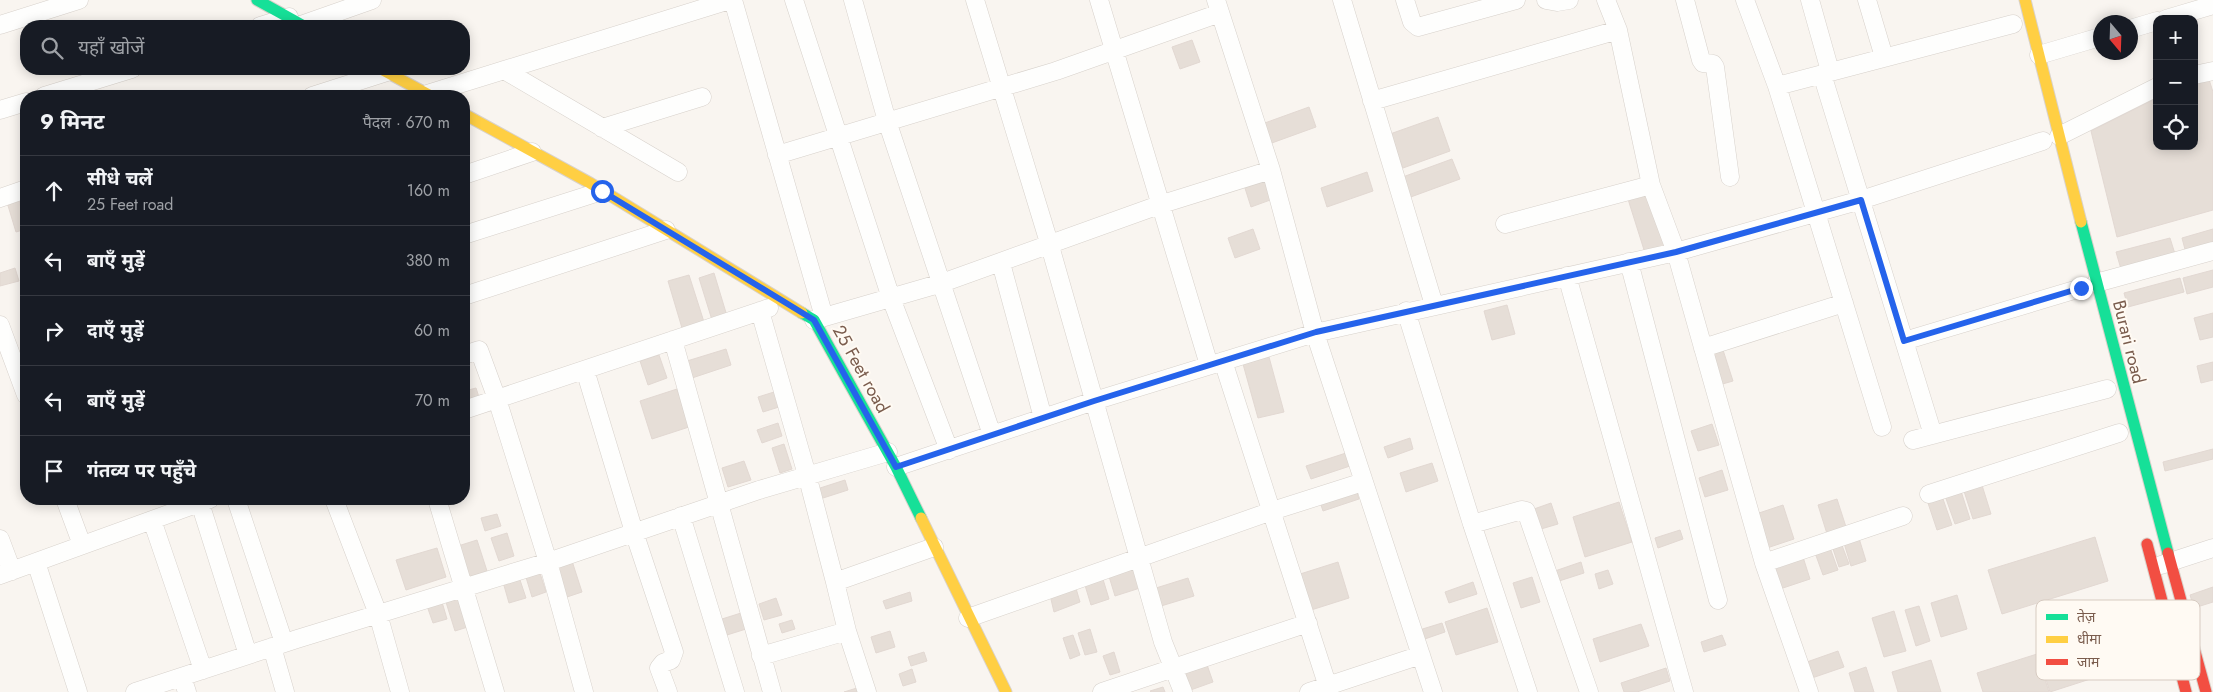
<!DOCTYPE html>
<html lang="hi">
<head>
<meta charset="utf-8">
<style>
	:root { --surface:#171b24; --page:#20242c; --text:#f1f3f6; --muted:#9ea1a6; --line:#363941 }
	body { margin:0; font-family:Jost,"Noto Sans Devanagari",sans-serif; background:var(--page); color:var(--text) }
	.controls { position:absolute; right:15px; top:15px; display:grid; overflow:hidden; border-radius:10px; box-shadow:0 2px 12px #0003 }
	.controls button { width:45px; height:45px; display:grid; place-items:center; padding:0; border:0; border-bottom:1px solid var(--line); background:var(--surface); color:var(--text); font:25px sans-serif }
	.compass { position:absolute; left:2093px; top:15px; width:45px; height:45px; border-radius:50%; background:var(--surface); box-shadow:0 2px 12px #0003; rotate:161deg }
	.stop { position:absolute; width:15px; height:15px; margin:-11px; border:4px solid #2563eb; border-radius:50%; background:#fff }
	.stop.end { background:#2563eb; border-color:#fff; box-shadow:0 1px 5px #0008 }
	.list { margin:0; padding:0; list-style:none }
	h2 { display:flex; justify-content:space-between; align-items:center; height:65px; margin:0; padding:0 20px; font-size:21px }
	h2 small { font-size:16px; font-weight:400; color:var(--muted) }
	.list li { display:grid; grid-template-columns:32px 1fr auto; gap:15px; align-items:center; box-sizing:border-box; height:70px; padding:0 20px; border-top:1px solid var(--line) }
	.list b { display:block; font-size:19px; white-space:nowrap }
	.list p { margin:0; font-size:16px; white-space:nowrap; color:var(--muted) }
	.list em { font-size:16px; font-style:normal; color:var(--muted) }
	.icon { flex:none; width:28px; height:28px; fill:none; stroke:currentColor; stroke-width:2; stroke-linecap:round; stroke-linejoin:round }
	.map { position:relative; flex:none; width:2213px; height:692px; overflow:hidden }
	.search { position:absolute; background:var(--surface); box-shadow:0 2px 12px #0003; left:20px; top:20px; width:450px; height:55px; display:flex; align-items:center; gap:12px; box-sizing:border-box; padding:0 18px; border-radius:20px; color:var(--muted); font-size:19px }
	.panel { position:absolute; background:var(--surface); box-shadow:0 2px 12px #0003; left:20px; top:90px; width:450px; height:415px; border-radius:20px }
	.map>svg:first-child { display:block }
	.building { fill:#e6ded7; stroke:#e2d8d2 }
	.lines { fill:none; stroke-linecap:round; stroke-linejoin:round }
	.street-casing { stroke:#d7d1cb; stroke-width:19 }
	.fast-casing { stroke:#d9d2cb; stroke-width:13 }
	.slow-casing { stroke:#d9d2cb; stroke-width:13 }
	.jam-casing { stroke:#d9d2cb; stroke-width:13 }
	.street { stroke:#fefefd; stroke-width:18 }
	.fast { stroke:#16e098; stroke-width:11 }
	.slow { stroke:#ffcf43; stroke-width:11 }
	.jam { stroke:#f24e42; stroke-width:11 }
	.route { stroke:#2563eb; stroke-width:6 }
	.labels { text-anchor:middle; stroke-width:4; stroke-linejoin:round; paint-order:stroke }
	.street-label { font-size:18px; fill:#7a5c4d; stroke:#fffaf3 }
	.key { fill:#fffaf3; stroke:#d7cbc1; stroke-width:1 }
	.key-label { font-size:14px; fill:#7a5c4d }
</style>
</head>
<body>
<div class="map">
<svg width="2213" height="692" viewBox="0 0 2213 692">
	<rect width="100%" height="100%" fill="#f9f5f0"/>
	<path class="building" d="M 1192,40 L 1200,62 L 1180,69 L 1172,47 Z
		M 2207,73 L 2213,92 L 2213,210 L 2117,237 L 2091,131 L 2157,98 L 2157,146 L 2194,146 L 2194,79 Z
		M 1309,107 L 1316,127 L 1269,144 L 1262,124 Z
		M 1438,117 L 1450,151 L 1403,168 L 1390,134 Z
		M 1452,159 L 1460,179 L 1408,198 L 1400,178 Z
		M 1367,172 L 1373,191 L 1327,207 L 1321,188 Z
		M 1265,178 L 1273,199 L 1251,207 L 1244,185 Z
		M 1651,189 L 1668,245 L 1645,253 L 1627,196 Z
		M 18,196 L 26,229 L 16,232 L 6,199 Z
		M 1253,229 L 1260,249 L 1235,258 L 1228,238 Z
		M 2213,229 L 2213,251 L 2187,257 L 2182,238 Z
		M 2170,238 L 2175,254 L 2121,269 L 2116,252 Z
		M 15,268 L 19,281 L 0,286 L 0,273 Z
		M 2213,270 L 2213,287 L 2187,294 L 2183,278 Z
		M 714,273 L 727,316 L 712,320 L 699,278 Z
		M 689,275 L 704,322 L 682,328 L 668,281 Z
		M 2180,278 L 2184,292 L 2128,307 L 2124,293 Z
		M 1507,305 L 1515,334 L 1492,340 L 1484,311 Z
		M 2213,313 L 2213,337 L 2200,340 L 2194,318 Z
		M 726,349 L 731,365 L 692,378 L 687,361 Z
		M 1723,350 L 1733,381 L 1719,385 L 1709,354 Z
		M 659,355 L 667,378 L 648,385 L 640,361 Z
		M 1269,357 L 1284,412 L 1258,418 L 1243,364 Z
		M 2213,362 L 2213,380 L 2201,383 L 2197,366 Z
		M 476,388 L 480,400 L 469,403 L 465,391 Z
		M 677,389 L 689,427 L 652,439 L 640,401 Z
		M 774,392 L 779,407 L 763,412 L 758,397 Z
		M 778,423 L 782,436 L 762,443 L 757,430 Z
		M 1712,424 L 1719,445 L 1698,451 L 1691,431 Z
		M 1410,438 L 1413,449 L 1388,458 L 1384,447 Z
		M 784,444 L 792,469 L 780,473 L 772,448 Z
		M 2213,449 L 2213,459 L 2165,471 L 2163,462 Z
		M 1346,453 L 1350,466 L 1311,479 L 1306,466 Z
		M 744,461 L 751,480 L 728,487 L 722,468 Z
		M 1432,463 L 1438,481 L 1406,492 L 1400,473 Z
		M 1722,470 L 1728,490 L 1705,497 L 1699,478 Z
		M 845,480 L 848,490 L 820,499 L 817,489 Z
		M 1981,482 L 1991,514 L 1973,519 L 1963,488 Z
		M 1355,487 L 1359,499 L 1323,511 L 1319,499 Z
		M 1960,488 L 1970,519 L 1955,524 L 1944,493 Z
		M 1942,496 L 1952,525 L 1937,530 L 1927,500 Z
		M 341,499 L 354,499 L 354,500 L 343,503 Z
		M 1837,499 L 1847,530 L 1828,537 L 1818,505 Z
		M 1619,502 L 1632,542 L 1585,557 L 1573,517 Z
		M 1551,503 L 1558,524 L 1541,529 L 1534,509 Z
		M 1783,505 L 1794,539 L 1764,549 L 1753,515 Z
		M 497,514 L 501,526 L 485,531 L 481,518 Z
		M 1680,530 L 1683,539 L 1658,548 L 1655,538 Z
		M 507,533 L 514,556 L 499,561 L 491,538 Z
		M 1858,535 L 1866,561 L 1851,566 L 1843,540 Z
		M 2095,537 L 2108,581 L 2002,614 L 1988,570 Z
		M 477,540 L 487,571 L 468,577 L 458,546 Z
		M 1840,540 L 1849,564 L 1839,567 L 1831,543 Z
		M 1829,545 L 1838,570 L 1823,575 L 1814,550 Z
		M 437,548 L 446,577 L 406,590 L 396,560 Z
		M 1802,554 L 1810,579 L 1780,589 L 1772,564 Z
		M 572,561 L 582,592 L 564,598 L 554,567 Z
		M 1338,562 L 1349,598 L 1308,611 L 1297,575 Z
		M 1581,562 L 1584,573 L 1556,582 L 1552,572 Z
		M 1133,565 L 1140,588 L 1115,596 L 1108,573 Z
		M 539,570 L 546,592 L 532,597 L 525,574 Z
		M 1608,570 L 1613,584 L 1599,589 L 1595,574 Z
		M 1102,576 L 1109,599 L 1091,605 L 1084,582 Z
		M 519,577 L 526,598 L 509,603 L 503,582 Z
		M 1532,577 L 1540,602 L 1521,608 L 1513,583 Z
		M 1188,578 L 1194,596 L 1161,606 L 1156,588 Z
		M 1473,582 L 1477,594 L 1449,603 L 1445,592 Z
		M 1075,585 L 1080,602 L 1054,612 L 1050,595 Z
		M 2213,587 L 2213,602 L 2194,608 L 2190,595 Z
		M 910,592 L 912,601 L 886,609 L 883,601 Z
		M 461,594 L 471,626 L 455,631 L 445,599 Z
		M 1957,595 L 1967,629 L 1941,637 L 1931,603 Z
		M 776,598 L 782,615 L 764,620 L 759,604 Z
		M 442,602 L 447,619 L 433,623 L 427,606 Z
		M 1919,606 L 1930,641 L 1916,646 L 1905,610 Z
		M 1487,608 L 1498,642 L 1456,655 L 1445,622 Z
		M 1894,611 L 1906,651 L 1884,657 L 1872,618 Z
		M 741,613 L 746,629 L 727,635 L 722,619 Z
		M 792,620 L 795,629 L 782,633 L 779,624 Z
		M 1442,623 L 1445,632 L 1419,641 L 1416,631 Z
		M 1641,624 L 1649,646 L 1600,662 L 1593,639 Z
		M 2125,626 L 2137,664 L 2050,692 L 2038,654 Z
		M 1090,629 L 1097,652 L 1085,655 L 1078,633 Z
		M 890,631 L 895,647 L 876,653 L 871,637 Z
		M 1073,635 L 1080,655 L 1070,659 L 1063,638 Z
		M 1722,635 L 1726,645 L 1704,652 L 1701,642 Z
		M 1838,651 L 1844,667 L 1809,679 L 1804,663 Z
		M 924,652 L 927,661 L 911,666 L 908,657 Z
		M 1114,652 L 1120,672 L 1110,675 L 1103,656 Z
		M 2037,654 L 2049,692 L 1983,692 L 1977,673 Z
		M 1205,659 L 1213,682 L 1185,692 L 1177,669 Z
		M 1931,660 L 1941,692 L 1898,692 L 1892,672 Z
		M 1866,667 L 1874,692 L 1855,692 L 1849,673 Z
		M 1666,668 L 1670,681 L 1637,692 L 1624,692 L 1621,683 Z
		M 912,669 L 916,682 L 903,686 L 899,674 Z
		M 860,687 L 861,692 L 844,692 Z
		M 1163,687 L 1165,692 L 1151,692 L 1150,691 Z"/>
	<g class="lines">
		<g class="street-casing">
			<path id="street" d="M 733,0 L 824,317
				M 794,0 L 891,298 L 949,450
				M 853,0 L 887,121 L 992,435
				M 975,0 L 1050,246 L 1163,642 L 1183,692
				M 1099,0 L 1209,365
				M 1216,0 L 1271,170
				M 1342,0 L 1434,305
				M 1405,0 L 1412,22 L 1418,27 L 1516,0
				M 1546,0 L 1557,2 L 1569,0
				M 1606,0 L 1618,30 L 1651,185 L 1676,252 L 1764,563 L 1809,692
				M 1685,0 L 1701,60 L 1703,63 L 1713,64 L 1715,67 L 1730,177
				M 1745,0 L 1777,86 L 1882,427
				M 1810,0 L 1830,71
				M 1867,0 L 1884,57
				M 2166,19 L 2213,5
				M 0,25 L 79,0
				M 301,25 L 372,0
				M 260,26 L 289,17
				M 2130,29 L 2157,21
				M 2039,55 L 2100,37
				M 504,70 L 678,172
				M 1822,74 L 1933,435
				M 2194,75 L 2213,71
				M 1777,86 L 2013,24
				M 427,94 L 730,0
				M 44,96 L 132,69
				M 312,96 L 387,72
				M 1372,101 L 1618,30
				M 0,110 L 26,102
				M 602,128 L 702,97
				M 2059,136 L 2157,87
				M 777,155 L 1056,71 L 1220,13
				M 464,175 L 532,152
				M 0,198 L 26,189
				M 1505,224 L 1651,185
				M 464,235 L 602,191
				M 1629,262 L 1718,600
				M 1001,263 L 1043,418
				M 1567,276 L 1684,692
				M 2096,283 L 2213,251
				M 464,296 L 666,230
				M 760,311 L 807,475 L 835,582 L 934,547
				M 1406,311 L 1472,524 L 1522,510 L 1526,511 L 1589,692
				M 814,320 L 942,283 L 1159,205 L 1271,170 L 1315,333 L 1433,692
				M 0,325 L 26,395
				M 673,340 L 772,692
				M 1904,341 L 2081,288
				M 1703,348 L 1844,303
				M 1223,361 L 1328,687
				M 585,370 L 634,532 L 674,652 L 671,660 L 663,663 L 659,668 L 668,692
				M 464,410 L 769,308
				M 1913,440 L 2107,389
				M 896,467 L 1094,401 L 1315,333 L 1676,252 L 1861,200 L 2043,141
				M 1929,494 L 2119,433
				M 65,499 L 82,545
				M 236,499 L 284,643
				M 334,499 L 378,614 L 400,692
				M 437,499 L 495,692
				M 200,503 L 248,655
				M 681,516 L 735,692
				M 152,520 L 203,670
				M 1472,524 L 1528,692
				M 0,539 L 12,571
				M 36,562 L 78,692
				M 1764,563 L 1903,516
				M 2161,565 L 2213,548
				M 0,575 L 210,499
				M 835,582 L 847,631
				M 968,618 L 1272,511 L 1363,482
				M 272,647 L 285,692
				M 761,656 L 847,631 L 867,692
				M 182,677 L 187,692
				M 135,692 L 297,639 L 548,562 L 497,399 L 479,350 L 464,355
				M 584,692 L 548,562 L 759,490 L 888,452
				M 1102,692 L 1308,623
				M 1309,692 L 1421,655"/>
		</g>
		<g class="fast-casing">
			<path id="fast" d="M 257,0 L 304,26
				M 2081,222 L 2168,553
				M 802,313 L 814,320 L 896,467 L 921,518"/>
		</g>
		<g class="slow-casing">
			<path id="slow" d="M 2025,0 L 2081,222
				M 381,69 L 431,96
				M 464,114 L 590,183 L 802,313
				M 921,518 L 1006,692"/>
		</g>
		<g class="jam-casing">
			<path id="jam" d="M 2147,544 L 2186,692
				M 2168,553 L 2206,692"/>
		</g>
		<use href="#street" class="street"/>
		<use href="#fast" class="fast"/>
		<use href="#slow" class="slow"/>
		<use href="#jam" class="jam"/>
	</g>
	<g class="lines">
		<path class="route" d="M 602,191 L 814,320 L 896,467 L 1094,401 L 1316,332 L 1676,252 L 1861,200 L 1904,341 L 2081,288"/>
	</g>
	<g class="labels">
		<g class="street-label">
			<text transform="translate(2129 342) rotate(76)" y="6">Burari road</text>
			<text transform="translate(861 369) rotate(61)" y="6">25 Feet road</text>
		</g>
	</g>
	<rect x="2036" y="600" width="164" height="80" rx="8" class="key"/>
	<rect x="2046" y="614" width="22" height="6" fill="#16e098"/>
	<rect x="2046" y="636" width="22" height="7" fill="#ffcf43"/>
	<rect x="2046" y="659" width="22" height="6" fill="#f24e42"/>
	<g class="key-label">
		<text x="2077" y="622">तेज़</text>
		<text x="2077" y="644">धीमा</text>
		<text x="2077" y="667">जाम</text>
	</g>
</svg>
<div class="controls">
<button>+</button>
<button>−</button>
<button><svg class="icon" aria-label="locate" viewBox="0 0 24 24"><circle cx="12" cy="12" r="6"/><path d="M12 2v4M12 18v4M2 12h4M18 12h4"/></svg></button>
</div>
<svg class="compass" viewBox="-18 -18 36 36"><path d="M0-13l5 13h-10z" fill="#e53935"/><path d="M0 13l5-13h-10z" fill="#9ea1a6"/></svg>
<div class="stop" style="left:602px;top:191px"></div>
<div class="stop end" style="left:2081px;top:288px"></div>
<div class="search"><svg class="icon" aria-label="search" viewBox="0 0 24 24"><circle cx="10" cy="10" r="6"/><path d="M15 15l6 6"/></svg>यहाँ खोजें</div>
<section class="panel">
<h2>9 मिनट<small>पैदल · 670 m</small></h2>
<ul class="list">
<li><svg class="icon" aria-label="ahead" viewBox="0 0 24 24"><path d="M12 20V5M6 11l6-6 6 6"/></svg><div><b>सीधे चलें</b><p>25 Feet road</p></div><em>160 m</em></li>
<li><svg class="icon" aria-label="left" viewBox="0 0 24 24"><path d="M17 20v-9H6M10 6l-5 5 5 5"/></svg><div><b>बाएँ मुड़ें</b></div><em>380 m</em></li>
<li><svg class="icon" aria-label="right" viewBox="0 0 24 24"><path d="M7 20v-9h11M14 6l5 5-5 5"/></svg><div><b>दाएँ मुड़ें</b></div><em>60 m</em></li>
<li><svg class="icon" aria-label="left" viewBox="0 0 24 24"><path d="M17 20v-9H6M10 6l-5 5 5 5"/></svg><div><b>बाएँ मुड़ें</b></div><em>70 m</em></li>
<li><svg class="icon" aria-label="arrive" viewBox="0 0 24 24"><path d="M6 21V4h12l-3 4 3 4H6"/></svg><div><b>गंतव्य पर पहुँचे</b></div></li>
</ul>
</section>
</div>
</body>
</html>
